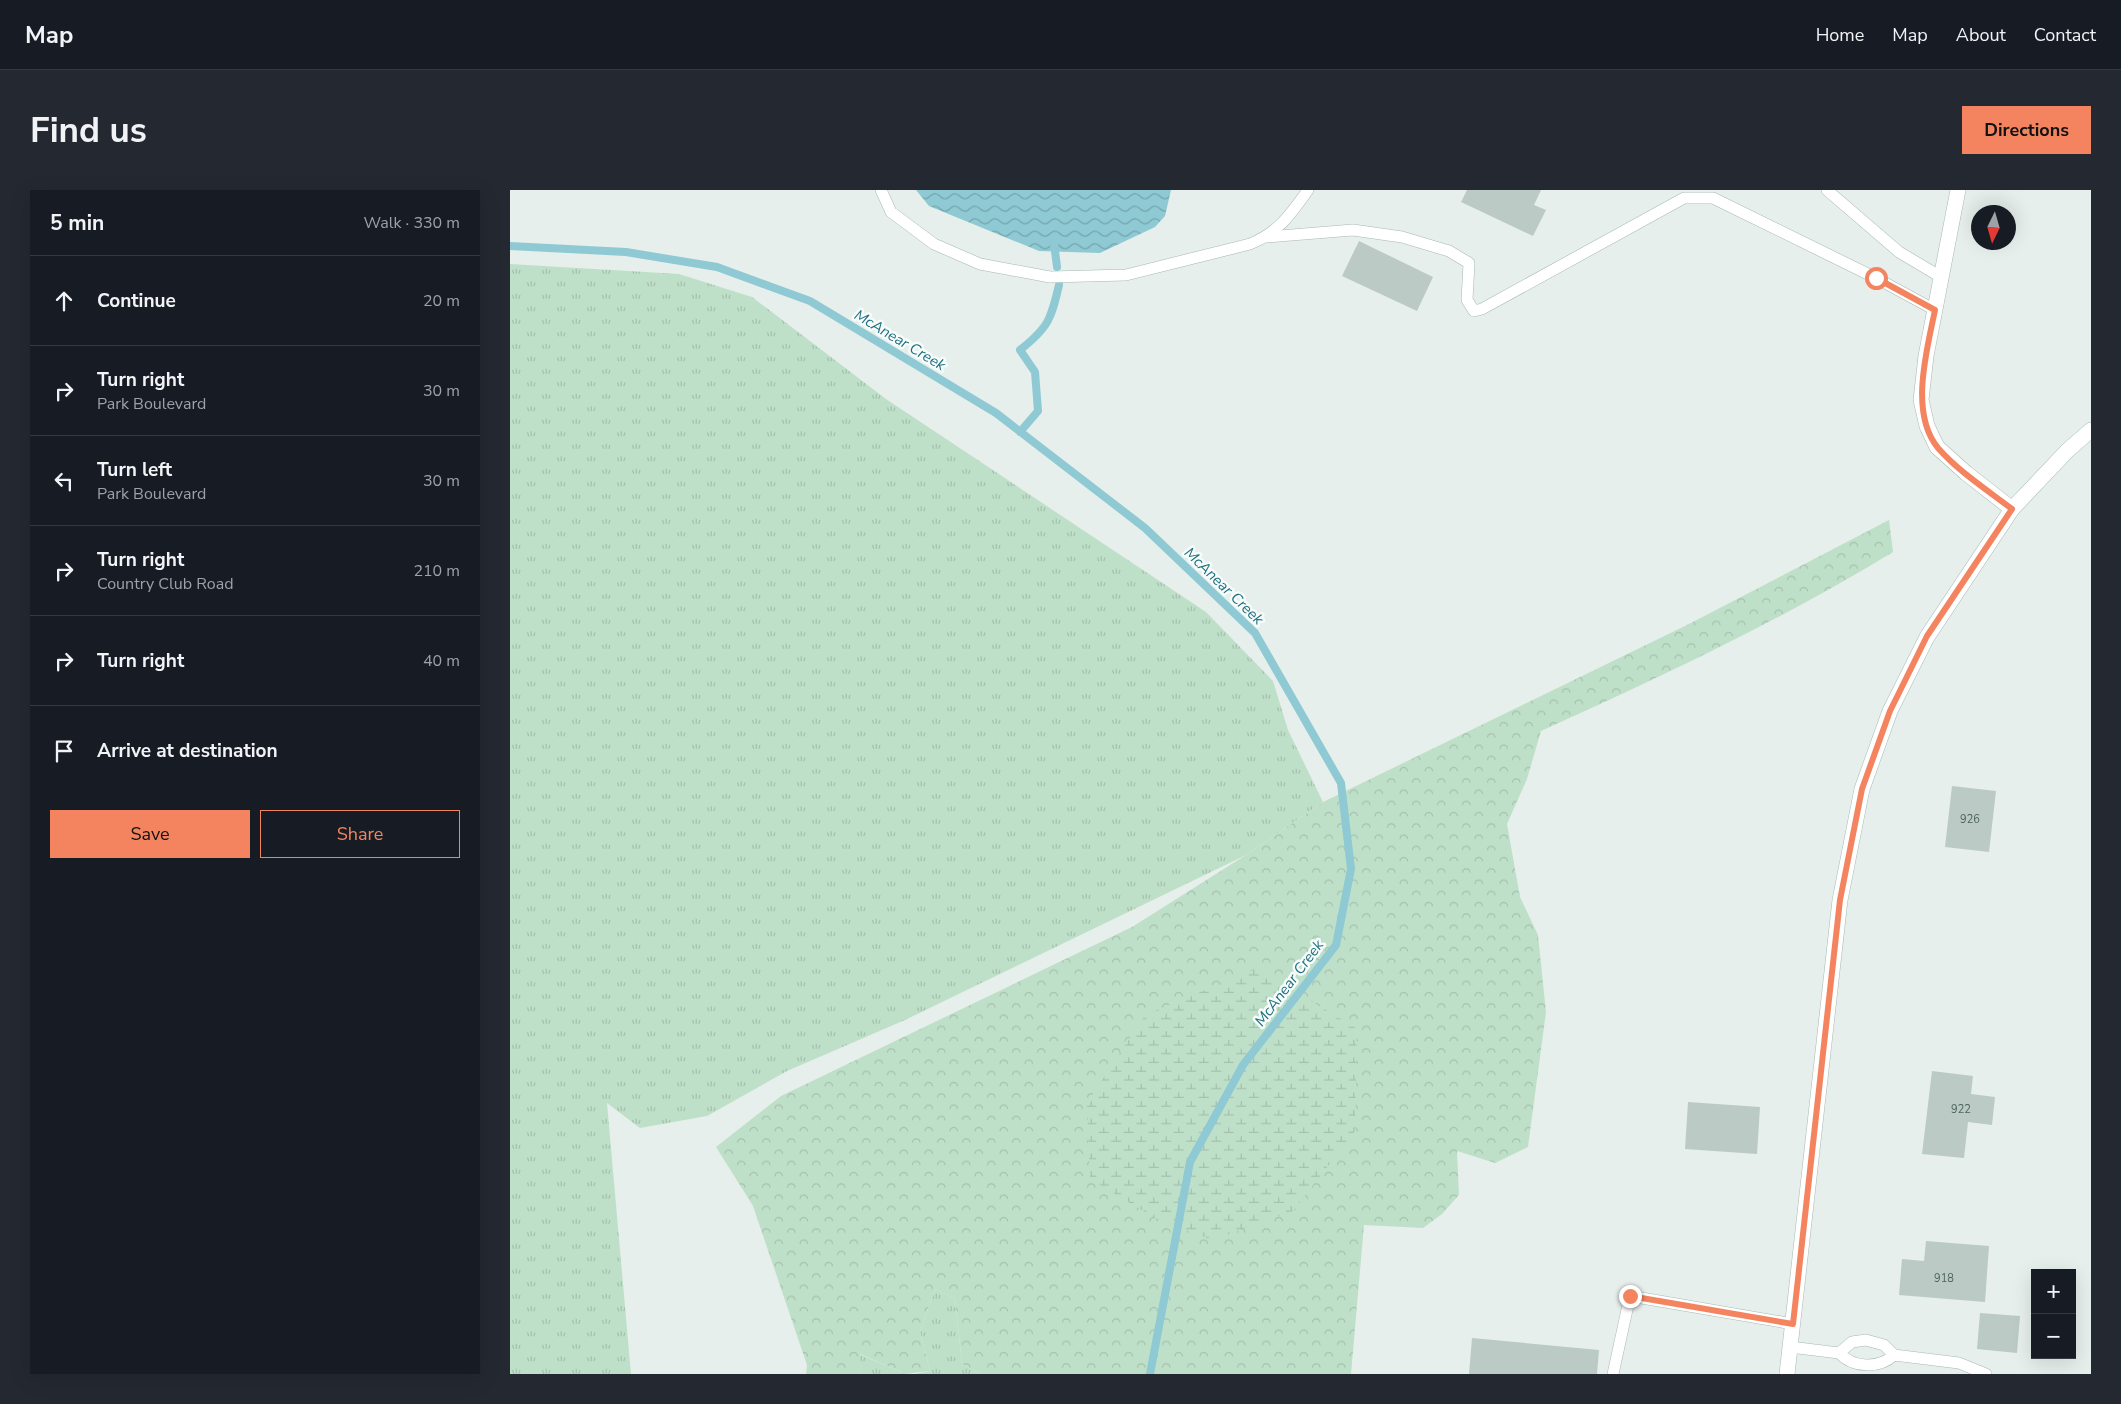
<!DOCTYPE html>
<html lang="en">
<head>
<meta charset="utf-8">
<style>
	:root { --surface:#171b24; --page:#242831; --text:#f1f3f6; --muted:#9ea1a6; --line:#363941; --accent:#f4845f }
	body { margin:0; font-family:"Nunito Sans",sans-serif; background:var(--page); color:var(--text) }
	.controls { position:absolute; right:15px; bottom:15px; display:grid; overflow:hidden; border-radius:0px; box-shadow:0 5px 20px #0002 }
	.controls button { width:45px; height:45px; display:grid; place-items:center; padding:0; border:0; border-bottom:1px solid var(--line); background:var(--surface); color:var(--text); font:25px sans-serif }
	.compass { position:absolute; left:1461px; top:15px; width:45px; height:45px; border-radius:50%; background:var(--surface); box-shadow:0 5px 20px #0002; rotate:185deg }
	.stop { position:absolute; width:15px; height:15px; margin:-11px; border:4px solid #f4845f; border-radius:50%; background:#fff }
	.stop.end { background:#f4845f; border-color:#fff; box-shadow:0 1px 5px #0008 }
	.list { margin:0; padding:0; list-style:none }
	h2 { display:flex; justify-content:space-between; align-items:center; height:65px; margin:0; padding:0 20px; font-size:21px }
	h2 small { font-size:16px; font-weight:400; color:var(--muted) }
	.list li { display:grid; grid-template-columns:32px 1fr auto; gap:15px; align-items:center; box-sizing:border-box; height:90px; padding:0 20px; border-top:1px solid var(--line) }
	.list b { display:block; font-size:19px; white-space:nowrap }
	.list p { margin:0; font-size:16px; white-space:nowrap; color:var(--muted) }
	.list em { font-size:16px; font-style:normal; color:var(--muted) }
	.actions { display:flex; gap:10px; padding:15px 20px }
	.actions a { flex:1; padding:11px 0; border:1px solid var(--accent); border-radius:0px; text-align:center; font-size:18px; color:var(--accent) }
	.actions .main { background:var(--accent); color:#111 }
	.icon { flex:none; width:28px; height:28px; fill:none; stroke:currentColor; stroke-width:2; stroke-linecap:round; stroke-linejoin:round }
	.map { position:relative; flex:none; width:1581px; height:1184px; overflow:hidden; border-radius:0px }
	header { display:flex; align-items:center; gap:30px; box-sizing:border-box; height:70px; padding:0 25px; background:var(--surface); border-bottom:1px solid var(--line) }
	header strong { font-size:24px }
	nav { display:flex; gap:28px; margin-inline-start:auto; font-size:18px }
	.intro { display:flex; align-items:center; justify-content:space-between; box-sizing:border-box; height:120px; padding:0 30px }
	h1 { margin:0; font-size:35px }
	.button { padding:12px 22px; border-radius:0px; background:var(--accent); color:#111; font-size:18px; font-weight:700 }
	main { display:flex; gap:30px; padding:0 30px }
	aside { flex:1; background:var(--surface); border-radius:0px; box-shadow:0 5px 20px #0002 }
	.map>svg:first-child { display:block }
	.grass { fill:url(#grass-tufts) }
	.forest { fill:url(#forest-crowns) }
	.wetland { fill:url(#wetland-marsh) }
	.water { fill:url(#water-waves) }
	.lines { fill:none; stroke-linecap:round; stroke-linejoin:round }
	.stream { stroke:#8ec9d4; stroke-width:8 }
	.building { fill:#bbcac4 }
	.lane-casing { stroke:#a8b8b2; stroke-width:12 }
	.street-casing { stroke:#a8b8b2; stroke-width:16 }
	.secondary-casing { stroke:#a4bbb3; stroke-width:16 }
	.lane { stroke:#fff; stroke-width:11 }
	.street { stroke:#fff; stroke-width:15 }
	.secondary { stroke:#fff; stroke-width:15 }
	.route { stroke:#f4845f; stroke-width:6 }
	.labels { text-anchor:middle; stroke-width:5; stroke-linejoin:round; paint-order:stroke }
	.number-label { font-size:11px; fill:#4a645c }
	.water-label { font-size:15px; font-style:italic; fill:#1c6f80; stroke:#f7fbf9 }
</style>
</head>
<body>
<header>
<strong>Map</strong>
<nav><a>Home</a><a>Map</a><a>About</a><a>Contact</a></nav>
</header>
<div class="intro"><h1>Find us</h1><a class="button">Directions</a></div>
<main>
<aside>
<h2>5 min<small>Walk · 330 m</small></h2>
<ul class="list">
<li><svg class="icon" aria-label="ahead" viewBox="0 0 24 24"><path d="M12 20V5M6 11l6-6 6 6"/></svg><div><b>Continue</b></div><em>20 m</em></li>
<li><svg class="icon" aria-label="right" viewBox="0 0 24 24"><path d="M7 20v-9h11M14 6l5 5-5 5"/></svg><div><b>Turn right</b><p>Park Boulevard</p></div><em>30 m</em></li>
<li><svg class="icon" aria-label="left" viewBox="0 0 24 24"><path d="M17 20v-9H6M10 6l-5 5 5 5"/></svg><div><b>Turn left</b><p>Park Boulevard</p></div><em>30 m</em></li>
<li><svg class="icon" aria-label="right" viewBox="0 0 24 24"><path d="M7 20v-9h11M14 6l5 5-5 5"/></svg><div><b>Turn right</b><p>Country Club Road</p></div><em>210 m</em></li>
<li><svg class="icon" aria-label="right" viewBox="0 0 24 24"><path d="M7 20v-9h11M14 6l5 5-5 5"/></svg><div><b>Turn right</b></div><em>40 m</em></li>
<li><svg class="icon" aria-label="arrive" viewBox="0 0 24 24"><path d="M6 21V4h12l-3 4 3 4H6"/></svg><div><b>Arrive at destination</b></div></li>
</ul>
<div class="actions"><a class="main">Save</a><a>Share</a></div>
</aside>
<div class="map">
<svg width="1581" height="1184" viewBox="0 0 1581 1184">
	<defs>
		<pattern id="grass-tufts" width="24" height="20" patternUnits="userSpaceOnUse" patternTransform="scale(1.25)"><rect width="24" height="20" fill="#bfe0c8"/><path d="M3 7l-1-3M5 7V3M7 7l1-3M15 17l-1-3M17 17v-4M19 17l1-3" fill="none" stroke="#a4c1ad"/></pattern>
		<pattern id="forest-crowns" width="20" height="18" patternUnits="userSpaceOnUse" patternTransform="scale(1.25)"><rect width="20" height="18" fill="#bfe0c8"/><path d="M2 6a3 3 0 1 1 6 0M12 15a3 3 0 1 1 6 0" fill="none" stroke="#a4c1ad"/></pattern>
		<pattern id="wetland-marsh" width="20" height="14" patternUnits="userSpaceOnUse" patternTransform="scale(1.25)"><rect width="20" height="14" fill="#bfe0c8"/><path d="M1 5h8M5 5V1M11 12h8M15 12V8" fill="none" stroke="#a4c1ad"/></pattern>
		<pattern id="water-waves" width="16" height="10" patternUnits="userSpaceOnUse" patternTransform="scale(1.25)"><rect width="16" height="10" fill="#8ec9d4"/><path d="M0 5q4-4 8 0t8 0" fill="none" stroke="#74a5ad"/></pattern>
	</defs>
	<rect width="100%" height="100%" fill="#e6efeb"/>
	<path class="grass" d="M 0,74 L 169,84 L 242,107 L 376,209 L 696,422 L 763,491 L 778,540 L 813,612 L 736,665 L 395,830 L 277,881 L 197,926 L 130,938 L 97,913 L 121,1184 L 0,1184 Z
		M 425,1099 L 445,1109 L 452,1174 L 470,1184 L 405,1184 L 420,1181 L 410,1142 Z
		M 349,1164 L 395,1184 L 351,1184 Z"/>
	<path class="forest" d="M 1379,330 L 1383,362 C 1270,431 1151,487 1031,541 L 1017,589 L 997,634 L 1010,707 L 1028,745 L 1036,822 L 1018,957 L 985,973 L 947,961 L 949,1005 L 932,1024 L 913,1038 L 854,1035 L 841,1184 L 470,1184 L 452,1174 L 445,1109 L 425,1099 L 410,1142 L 420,1181 L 395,1184 L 350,1164 L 351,1184 L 296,1184 L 297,1175 L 243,1016 L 206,957 L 271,906 L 622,737 L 736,665 L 813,612 L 1179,434 Z"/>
	<path class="wetland" d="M 748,778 L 847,839 L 845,941 L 783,1021 L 703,1050 L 647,1029 L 580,989 L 577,913 L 635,825 Z"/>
	<path class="water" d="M 406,0 L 661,0 L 655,26 L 645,37 L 590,63 L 529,61 L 419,16 Z"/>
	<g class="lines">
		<path class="stream" d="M 544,53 L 547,77
			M 0,56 L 116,62 L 207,77 L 300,111 L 486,223 L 635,338 L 745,443 L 831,593 L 841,679 L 826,755 L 733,875 L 680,972 L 640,1184
			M 510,242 L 528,221 L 525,182 L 510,160 C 539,137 541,129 549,95"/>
	</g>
	<path class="building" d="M 957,0 L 1031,0 L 1024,15 L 1036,20 L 1023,46 L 951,12 Z
		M 849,51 L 923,87 L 907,121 L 832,86 Z
		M 1442,596 L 1486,601 L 1479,662 L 1435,657 Z
		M 1422,881 L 1463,886 L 1461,904 L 1485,907 L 1482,935 L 1458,932 L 1454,968 L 1412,964 Z
		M 1178,912 L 1250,917 L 1247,964 L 1175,959 Z
		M 1416,1051 L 1479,1056 L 1475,1112 L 1389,1105 L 1392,1069 L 1414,1071 Z
		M 1470,1123 L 1510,1126 L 1507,1163 L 1467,1159 Z
		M 962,1148 L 1089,1160 L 1087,1184 L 959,1184 Z"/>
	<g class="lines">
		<g class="lane-casing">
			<path id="lane" d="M 371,0 L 381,22 L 424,54 L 470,74 L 540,87 L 616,85 L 740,54 C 768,43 781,24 798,0
				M 1317,0 L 1389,62 L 1431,87
				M 757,47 L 843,40 L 892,47 L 939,61 L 959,73 L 957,110 L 964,121 L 972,119 L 1174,8 L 1203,8 L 1366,88 L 1425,120
				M 1356,1150 L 1374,1155 L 1384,1165 C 1369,1179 1343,1178 1329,1163 L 1342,1152 Z
				M 1280,1157 L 1329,1163
				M 1384,1165 L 1449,1173 L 1476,1184
				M 1103,1184 L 1120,1106 L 1283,1134"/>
		</g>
		<g class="street-casing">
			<path id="street" d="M 1448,0 L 1416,166 L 1411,210 L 1417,236 L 1427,257 L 1456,283 L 1502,319"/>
		</g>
		<g class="secondary-casing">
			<path id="secondary" d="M 1277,1184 L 1330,710 L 1352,599 L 1380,521 L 1417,447 L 1502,319 L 1558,260 L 1581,240"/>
		</g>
		<use href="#lane" class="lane"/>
		<use href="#street" class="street"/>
		<use href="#secondary" class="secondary"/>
	</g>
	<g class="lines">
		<path class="route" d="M 1120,1106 L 1283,1134 L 1330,710 L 1352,599 L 1380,521 L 1417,446 L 1502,319 C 1477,300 1448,281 1428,258 C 1399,223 1417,160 1425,120 L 1366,88"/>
	</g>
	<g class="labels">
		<g class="number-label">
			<text x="1460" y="633">926</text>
			<text x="1451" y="923">922</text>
			<text x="1434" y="1092">918</text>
		</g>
		<g class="water-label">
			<text transform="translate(390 150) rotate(31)" y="5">McAnear Creek</text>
			<text transform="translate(714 396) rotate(44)" y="5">McAnear Creek</text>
			<text transform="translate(779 793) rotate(-53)" y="5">McAnear Creek</text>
		</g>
	</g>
</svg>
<div class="controls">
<button>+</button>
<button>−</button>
</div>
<svg class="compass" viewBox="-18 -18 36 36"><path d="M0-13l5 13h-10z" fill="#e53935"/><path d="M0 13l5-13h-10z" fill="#9ea1a6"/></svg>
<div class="stop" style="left:1366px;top:88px"></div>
<div class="stop end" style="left:1120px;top:1106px"></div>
</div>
</main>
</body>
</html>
